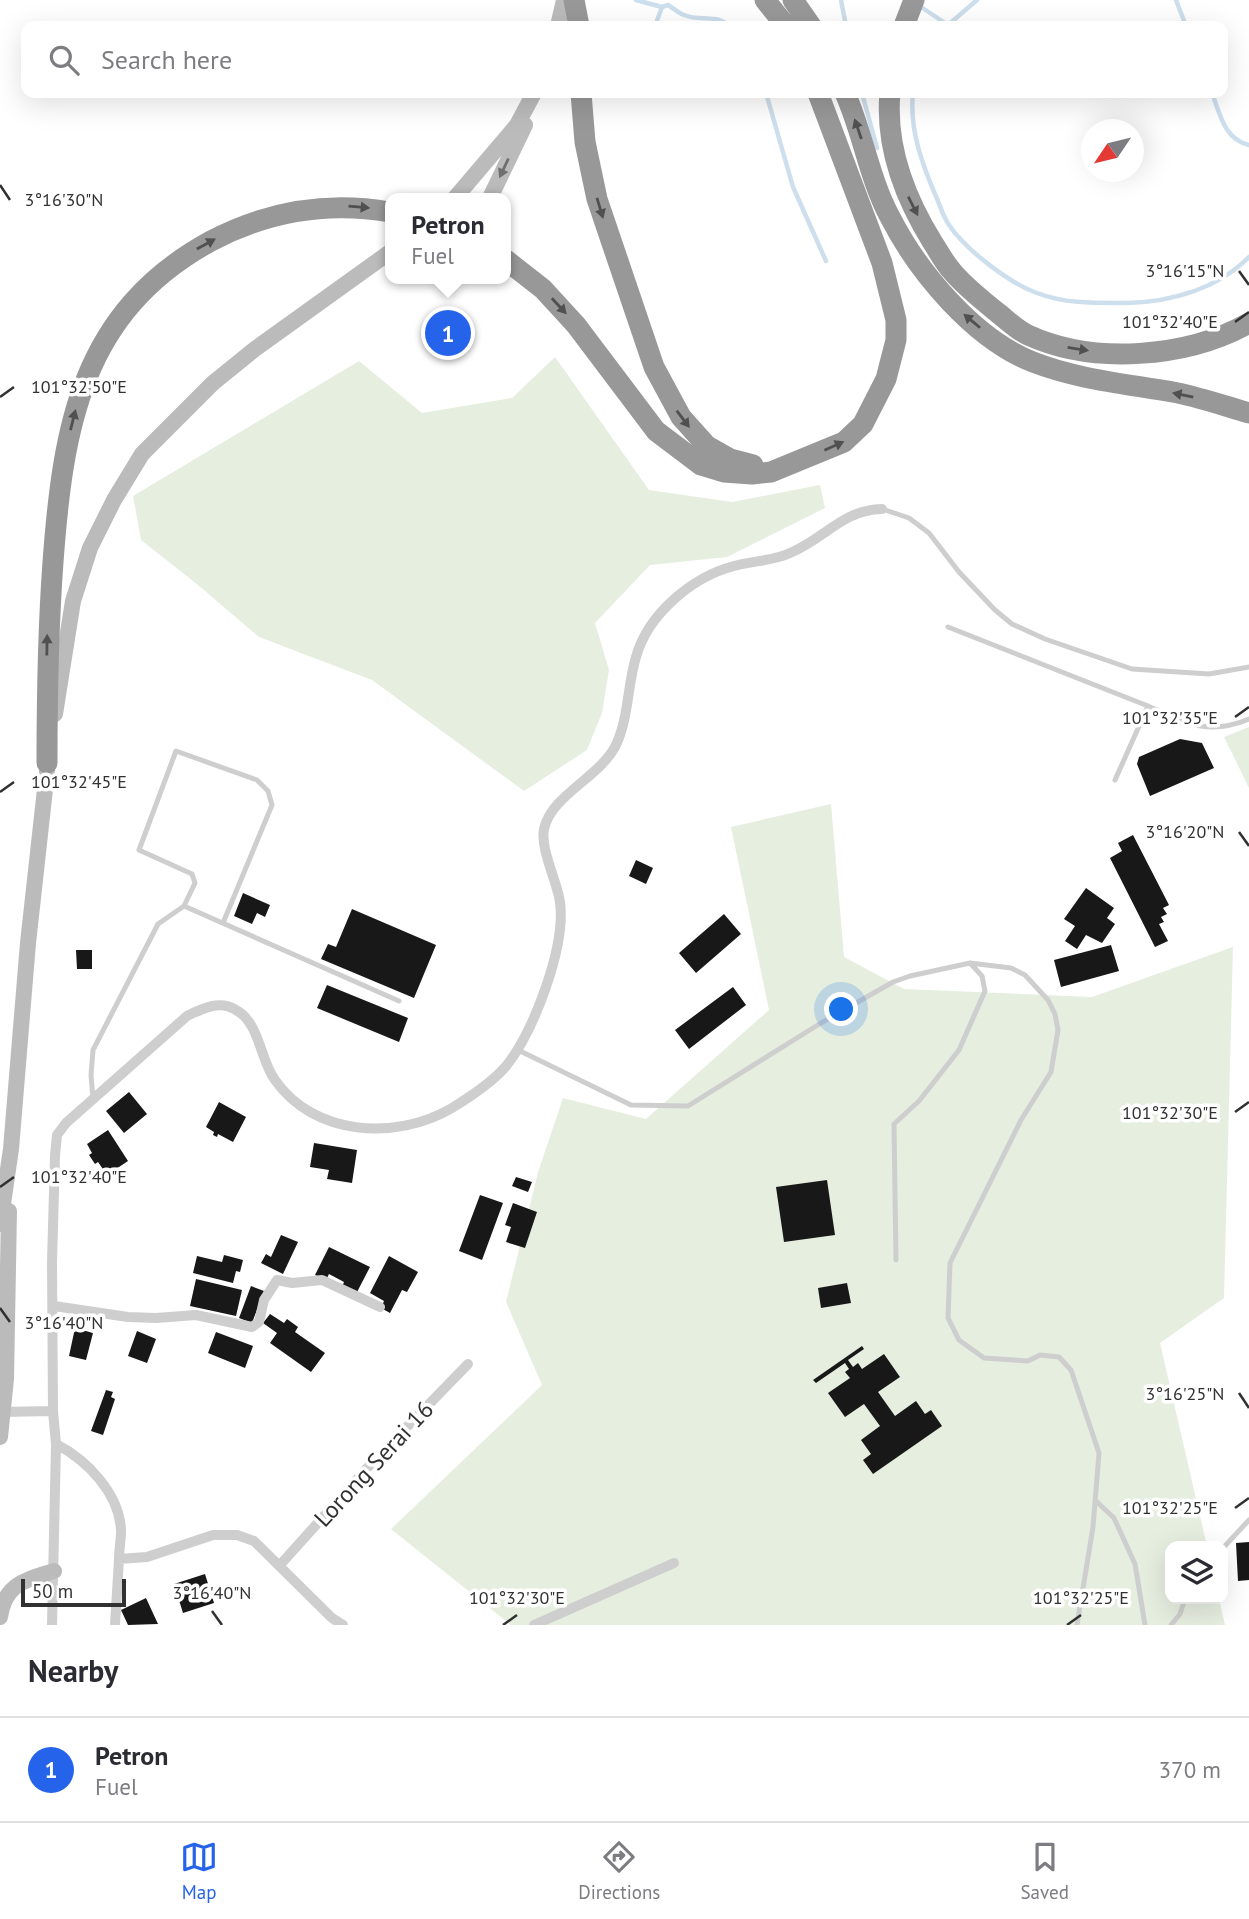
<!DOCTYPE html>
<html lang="en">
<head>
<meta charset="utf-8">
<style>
	:root { --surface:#fff; --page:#f7f7f7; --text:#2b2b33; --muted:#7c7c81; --line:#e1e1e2; --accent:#2563eb }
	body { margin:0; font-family:"PT Sans",sans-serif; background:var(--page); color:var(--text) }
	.controls { position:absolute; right:21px; bottom:21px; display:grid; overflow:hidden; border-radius:14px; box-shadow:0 7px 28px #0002 }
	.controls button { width:63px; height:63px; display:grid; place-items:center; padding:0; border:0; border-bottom:2px solid var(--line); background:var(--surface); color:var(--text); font:35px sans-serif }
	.compass { position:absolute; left:1081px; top:119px; width:63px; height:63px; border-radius:50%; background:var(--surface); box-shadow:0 7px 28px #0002; rotate:235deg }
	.scale { position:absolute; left:21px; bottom:18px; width:105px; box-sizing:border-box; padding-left:7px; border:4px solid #313131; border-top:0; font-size:19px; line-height:24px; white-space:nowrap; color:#313131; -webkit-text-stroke:5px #fff; paint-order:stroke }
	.you { position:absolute; left:842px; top:1010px; width:24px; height:24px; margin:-18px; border:5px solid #fff; border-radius:50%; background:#1a73e8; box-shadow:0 0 0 10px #1a73e833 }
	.badge { display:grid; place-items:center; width:46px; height:46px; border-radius:50%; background:var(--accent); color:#fff; font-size:23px; font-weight:700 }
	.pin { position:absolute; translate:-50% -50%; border:4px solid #fff; box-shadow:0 2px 7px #0006 }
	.popup { position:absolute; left:385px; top:193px; width:126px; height:91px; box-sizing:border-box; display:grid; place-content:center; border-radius:14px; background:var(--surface); filter:drop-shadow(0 2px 5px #0005); font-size:23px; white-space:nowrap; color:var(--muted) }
	.popup b { font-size:26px; color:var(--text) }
	.popup::after { content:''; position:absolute; left:50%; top:100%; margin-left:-14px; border:14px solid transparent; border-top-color:var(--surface) }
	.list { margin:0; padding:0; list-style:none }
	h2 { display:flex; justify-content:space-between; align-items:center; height:91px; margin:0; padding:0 28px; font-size:30px }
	h2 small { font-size:23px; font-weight:400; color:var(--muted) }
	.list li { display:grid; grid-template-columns:46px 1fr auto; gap:21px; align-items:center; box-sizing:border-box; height:105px; padding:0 28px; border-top:2px solid var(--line) }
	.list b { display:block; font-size:26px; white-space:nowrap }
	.list p { margin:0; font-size:23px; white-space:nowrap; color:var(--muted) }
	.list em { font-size:23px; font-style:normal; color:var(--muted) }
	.icon { flex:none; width:38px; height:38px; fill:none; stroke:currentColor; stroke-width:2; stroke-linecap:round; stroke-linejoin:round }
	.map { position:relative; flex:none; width:1249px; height:1625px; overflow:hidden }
	.search { position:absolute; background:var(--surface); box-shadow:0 7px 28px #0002; left:21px; right:21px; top:21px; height:77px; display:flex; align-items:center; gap:18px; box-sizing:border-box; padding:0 24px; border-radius:14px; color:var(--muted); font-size:26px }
	.sheet { height:196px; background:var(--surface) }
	nav { display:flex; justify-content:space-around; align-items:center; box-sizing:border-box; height:98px; border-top:2px solid var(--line); background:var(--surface); font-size:19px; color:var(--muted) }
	nav a { display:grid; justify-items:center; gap:4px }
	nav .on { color:var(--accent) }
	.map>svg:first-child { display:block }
	.green { fill:#e6eee0 }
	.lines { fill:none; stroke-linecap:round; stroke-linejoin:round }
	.stream { stroke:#cddeec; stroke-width:4.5 }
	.building { fill:#181818 }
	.service { stroke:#cecece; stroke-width:5 }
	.minor { stroke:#cecece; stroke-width:10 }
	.secondary { stroke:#bbb; stroke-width:16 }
	.motorway { stroke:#989898; stroke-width:21 }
	.oneway { fill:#505050 }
	.oneway2 { fill:#6f6f6f }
	.ticks { fill:none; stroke:#313131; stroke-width:2.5 }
	.labels { text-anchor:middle; stroke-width:7; stroke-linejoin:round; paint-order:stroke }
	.street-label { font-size:24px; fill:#313131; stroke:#fff }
	.ticks-label { font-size:18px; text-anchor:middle; fill:#313131; stroke:#fff; stroke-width:7; stroke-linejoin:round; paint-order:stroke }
</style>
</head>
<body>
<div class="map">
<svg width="1249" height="1625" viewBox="0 0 1249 1625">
	<rect width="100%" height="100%" fill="#fff"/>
	<path class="green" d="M 555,357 L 649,490 L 732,502 L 820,485 L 825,508 L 727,557 L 650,565 L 595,623 L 609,670 L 602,713 L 587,750 L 524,791 L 372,680 L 259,637 L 198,585 L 141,540 L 133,496 L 359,361 L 422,413 L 512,398 Z
		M 1249,727 L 1249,788 L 1224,737 Z
		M 831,804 L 844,957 L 904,989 L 1092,997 L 1233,947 L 1224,1298 L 1160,1343 L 1207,1546 L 1170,1546 L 1170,1599 L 1219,1599 L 1225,1625 L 511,1625 L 391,1529 L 542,1385 L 506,1302 L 538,1172 L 563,1098 L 646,1119 L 769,1010 L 731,827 Z"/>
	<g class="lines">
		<path class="stream" d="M 636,0 L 662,7
			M 841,0 L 846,26
			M 1176,0 L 1186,26
			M 921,7 L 948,25 L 977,0
			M 655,26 L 662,7 L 668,5 C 673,8 679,13 684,15 C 701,22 713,13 730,26
			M 766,93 L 793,187 L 826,261
			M 862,93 L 877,148
			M 913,93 C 909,130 923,167 938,201 C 941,209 944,218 949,225 C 966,250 1009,283 1037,293 C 1065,304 1097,303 1127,303 C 1171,302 1217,289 1249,257
			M 1212,93 C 1220,114 1224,139 1249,145"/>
	</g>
	<path class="building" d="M 1180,739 L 1202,743 L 1214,768 L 1150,796 L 1137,764 L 1139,757 Z
		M 1133,835 L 1169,905 L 1163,908 L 1167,914 L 1161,917 L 1164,922 L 1159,924 L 1168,941 L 1155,947 L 1110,858 L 1122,851 L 1118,843 Z
		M 636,860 L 653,868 L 646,884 L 629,876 Z
		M 1086,888 L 1114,908 L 1107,918 L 1115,924 L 1102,943 L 1086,935 L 1077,949 L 1065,941 L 1075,926 L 1064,919 Z
		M 243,893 L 270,905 L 265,917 L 257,913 L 252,924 L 234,916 Z
		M 352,909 L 436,945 L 414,998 L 321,959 L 328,944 L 336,947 Z
		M 724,914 L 741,934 L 696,973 L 679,953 Z
		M 1111,945 L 1119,971 L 1061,987 L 1054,960 Z
		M 76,950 L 92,950 L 92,969 L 77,969 Z
		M 327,985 L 408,1018 L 399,1042 L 317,1008 Z
		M 733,987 L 746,1005 L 689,1049 L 675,1030 Z
		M 129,1092 L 147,1114 L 124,1133 L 106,1111 Z
		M 219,1102 L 246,1117 L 233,1142 L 218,1134 L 217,1137 L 213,1135 L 214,1132 L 206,1127 Z
		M 108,1130 L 128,1161 L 107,1175 L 98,1162 L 95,1164 L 89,1155 L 92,1153 L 87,1144 Z
		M 314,1143 L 357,1150 L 352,1183 L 327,1179 L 329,1170 L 310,1167 Z
		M 516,1177 L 532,1182 L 528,1192 L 512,1186 Z
		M 827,1180 L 835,1235 L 784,1242 L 776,1187 Z
		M 480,1195 L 503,1203 L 482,1260 L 459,1251 Z
		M 513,1203 L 537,1212 L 525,1248 L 506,1242 L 511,1227 L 505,1225 Z
		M 281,1235 L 298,1242 L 283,1274 L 261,1263 L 266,1254 L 271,1257 Z
		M 329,1247 L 370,1267 L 356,1294 L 342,1287 L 344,1282 L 329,1274 L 326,1280 L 315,1275 Z
		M 224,1255 L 243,1260 L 240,1272 L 236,1271 L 233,1283 L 193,1273 L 197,1256 L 222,1262 Z
		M 389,1256 L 418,1272 L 407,1292 L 402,1290 L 390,1313 L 381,1308 L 384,1301 L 370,1293 Z
		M 196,1279 L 242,1290 L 236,1316 L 190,1306 Z
		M 847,1283 L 851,1303 L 821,1308 L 818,1288 Z
		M 251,1286 L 264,1291 L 252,1323 L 239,1318 Z
		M 270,1314 L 284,1323 L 287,1319 L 298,1327 L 295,1332 L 325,1353 L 311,1372 L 270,1343 L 277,1333 L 263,1323 Z
		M 75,1328 L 93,1333 L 86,1360 L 69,1356 Z
		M 137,1331 L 156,1339 L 147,1363 L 128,1356 Z
		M 216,1332 L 253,1346 L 245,1368 L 208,1353 Z
		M 862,1346 L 864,1349 L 848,1360 L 853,1367 L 858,1363 L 862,1369 L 884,1354 L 900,1377 L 878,1392 L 895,1416 L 916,1401 L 925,1414 L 931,1410 L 942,1426 L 873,1474 L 863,1460 L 871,1454 L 861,1440 L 880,1426 L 864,1404 L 845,1417 L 828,1393 L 850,1378 L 845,1372 L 849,1369 L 845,1363 L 816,1383 L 813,1380 Z
		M 106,1390 L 113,1392 L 111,1397 L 115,1399 L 103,1435 L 91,1431 Z
		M 1249,1542 L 1249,1580 L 1238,1581 L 1236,1543 Z
		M 205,1574 L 214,1603 L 183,1613 L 174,1584 Z
		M 146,1598 L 158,1624 L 128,1625 L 121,1610 Z"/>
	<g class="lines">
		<path class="service" d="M 882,509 L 909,518 L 929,533 L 959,572 L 995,610 L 1012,624 L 1045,639 L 1132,669 L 1209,674 L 1249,667
			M 948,627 L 1148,706
			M 1115,780 L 1148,706 C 1186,723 1208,736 1249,719
			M 184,906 L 195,883 L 192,874 L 139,850 L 176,751 L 257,780 L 268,791 L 272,805 L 223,923
			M 516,1049 L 631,1105 L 688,1106 L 821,1023 L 893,982 L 910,976 L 970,963 L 1011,968 L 1025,975 L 1048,1000 L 1055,1014 L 1058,1030 L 1051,1072 L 1021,1120 L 950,1263 L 948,1318 L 959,1340 L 984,1358 L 1028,1361 L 1040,1355 L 1059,1357 L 1071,1370 L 1099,1453 L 1093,1527 L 1077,1625
			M 93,1099 L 91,1075 L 93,1050 L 158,924 L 184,906 L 399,1001
			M 896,1260 L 894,1124 L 919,1101 L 959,1050 L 985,991 L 982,976 L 970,963
			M 1095,1500 L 1114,1518 L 1135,1564 L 1145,1625
			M 1223,1548 L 1249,1520
			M 1171,1625 L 1180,1614 L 1185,1599"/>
		<path class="minor" d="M 54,1306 L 128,1317 L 156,1318 L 196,1315 L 252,1327 L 259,1322 L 264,1300 L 277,1280 L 292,1283 L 322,1280 L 380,1307
			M 0,1412 L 53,1411
			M 56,1444 C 87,1460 120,1494 121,1531 C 121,1540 119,1550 119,1559 L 147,1557 L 213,1535 L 237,1535 L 254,1541 L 332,1618 L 343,1625
			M 280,1565 L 368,1467 L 468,1364
			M 52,1625 L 56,1444 L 53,1411 L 52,1262 L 55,1156 L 57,1135 L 66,1123 L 187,1016 C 203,1008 220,1000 236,1010 C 260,1023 260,1060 275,1080 C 314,1136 396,1141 452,1108 C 470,1097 494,1081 507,1065 C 534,1030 566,947 560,902 C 557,881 540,849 544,829 C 551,796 598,778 615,747 C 629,719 627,686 636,657 C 648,614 692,577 734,566 C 752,561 773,561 790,553 C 826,538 842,510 882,509
			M 115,1625 L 119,1559
			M 534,1625 L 674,1563"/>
		<path class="secondary" d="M 558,26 L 564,0
			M 455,198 L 517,125 L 534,93
			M 490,198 L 525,125
			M 55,714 L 73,601 L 90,548 L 114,500 L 142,454 L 213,383 L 255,349 L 390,252
			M 0,1224 L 11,1149 L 28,943 L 49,753
			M 0,1437 L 6,1379 L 9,1211
			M 0,1617 C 5,1583 26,1580 54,1571"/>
		<path class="motorway" d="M 574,0 L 579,26
			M 765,0 L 786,26
			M 793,0 L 811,26
			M 904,26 L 914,0
			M 581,93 L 585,142 L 597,199 L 654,367 L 681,417 L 707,446 L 730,459 L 753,465
			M 845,93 C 863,133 869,178 890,217 C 918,272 974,339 1033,362 C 1079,380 1129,384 1178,393 C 1202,398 1225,406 1249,413
			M 890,93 C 885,147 905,198 933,243 C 939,252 944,262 951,270 C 964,286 982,300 998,313 C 1007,320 1017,330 1028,335 C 1093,365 1187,358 1249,323
			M 506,260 L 543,289 L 576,325 L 656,431 L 701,465 L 724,472 L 752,474 L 771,472 L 844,442 L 863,424 L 886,379 L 896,340 L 896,320 L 882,263 L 818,93
			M 47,763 C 47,694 48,630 53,562 C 63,427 81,312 211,241 C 268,211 327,201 390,212"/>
	</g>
	<defs><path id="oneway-solid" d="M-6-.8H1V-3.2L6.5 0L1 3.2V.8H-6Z" transform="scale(1.75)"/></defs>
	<g class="oneway">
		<use href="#oneway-solid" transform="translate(858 129) rotate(-109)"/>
		<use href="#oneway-solid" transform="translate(913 206) rotate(63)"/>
		<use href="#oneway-solid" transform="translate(359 207) rotate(5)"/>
		<use href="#oneway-solid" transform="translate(600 208) rotate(73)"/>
		<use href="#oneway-solid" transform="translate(206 244) rotate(-29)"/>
		<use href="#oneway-solid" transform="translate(559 306) rotate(47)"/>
		<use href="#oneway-solid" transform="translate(972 321) rotate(-140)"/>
		<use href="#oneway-solid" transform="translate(1078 349) rotate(9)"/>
		<use href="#oneway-solid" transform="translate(1183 395) rotate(-168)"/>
		<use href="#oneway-solid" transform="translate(683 419) rotate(53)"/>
		<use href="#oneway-solid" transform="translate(73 420) rotate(-76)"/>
		<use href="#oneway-solid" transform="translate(834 446) rotate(-24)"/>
		<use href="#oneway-solid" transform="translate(47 645) rotate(-89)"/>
	</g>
	<use class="oneway2" href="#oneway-solid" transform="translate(504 168) rotate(115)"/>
	<path class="ticks" d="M 0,185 L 10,200M 1239,271 L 1249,285M 1235,322 L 1249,312M 0,397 L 14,387M 1235,717 L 1249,707M 0,792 L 14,782M 1239,832 L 1249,846M 1235,1112 L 1249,1102M 0,1187 L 14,1177M 0,1308 L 10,1322M 1239,1393 L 1249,1408M 1235,1508 L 1249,1498M 212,1611 L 222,1625M 503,1625 L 517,1615M 1067,1625 L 1081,1615"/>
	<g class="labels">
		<g class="street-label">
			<text transform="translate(374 1464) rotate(-47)" y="8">Lorong Serai 16</text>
		</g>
	</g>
	<g class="ticks-label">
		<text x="64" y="206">3°16'30"N</text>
		<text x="1185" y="277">3°16'15"N</text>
		<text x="1170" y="328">101°32'40"E</text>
		<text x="79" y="393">101°32'50"E</text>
		<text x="1170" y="724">101°32'35"E</text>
		<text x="79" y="788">101°32'45"E</text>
		<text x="1185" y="838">3°16'20"N</text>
		<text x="1170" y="1119">101°32'30"E</text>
		<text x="79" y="1183">101°32'40"E</text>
		<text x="64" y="1329">3°16'40"N</text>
		<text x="1185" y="1400">3°16'25"N</text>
		<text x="1170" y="1514">101°32'25"E</text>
		<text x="212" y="1599">3°16'40"N</text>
		<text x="517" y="1604">101°32'30"E</text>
		<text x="1081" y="1604">101°32'25"E</text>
	</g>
</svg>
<div class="controls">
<button><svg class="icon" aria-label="layers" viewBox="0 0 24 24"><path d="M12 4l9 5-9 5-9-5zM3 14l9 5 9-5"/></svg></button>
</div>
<svg class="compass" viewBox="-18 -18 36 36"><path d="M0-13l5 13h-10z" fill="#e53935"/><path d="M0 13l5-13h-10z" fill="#7c7c81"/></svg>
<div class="scale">50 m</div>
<div class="you"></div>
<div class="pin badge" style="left:448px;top:333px">1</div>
<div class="popup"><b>Petron</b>Fuel</div>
<div class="search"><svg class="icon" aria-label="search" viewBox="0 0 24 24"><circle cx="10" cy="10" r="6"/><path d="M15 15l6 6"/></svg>Search here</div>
</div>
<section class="sheet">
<h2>Nearby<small></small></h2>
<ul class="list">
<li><span class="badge">1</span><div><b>Petron</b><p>Fuel</p></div><em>370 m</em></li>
</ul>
</section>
<nav>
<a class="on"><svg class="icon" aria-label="map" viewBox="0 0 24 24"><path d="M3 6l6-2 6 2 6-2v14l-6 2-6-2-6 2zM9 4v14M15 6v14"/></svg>Map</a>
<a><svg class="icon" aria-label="directions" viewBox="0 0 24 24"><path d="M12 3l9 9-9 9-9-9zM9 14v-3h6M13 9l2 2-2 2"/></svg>Directions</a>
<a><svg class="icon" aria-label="saved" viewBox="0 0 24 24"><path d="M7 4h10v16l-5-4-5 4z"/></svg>Saved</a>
</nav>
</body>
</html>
